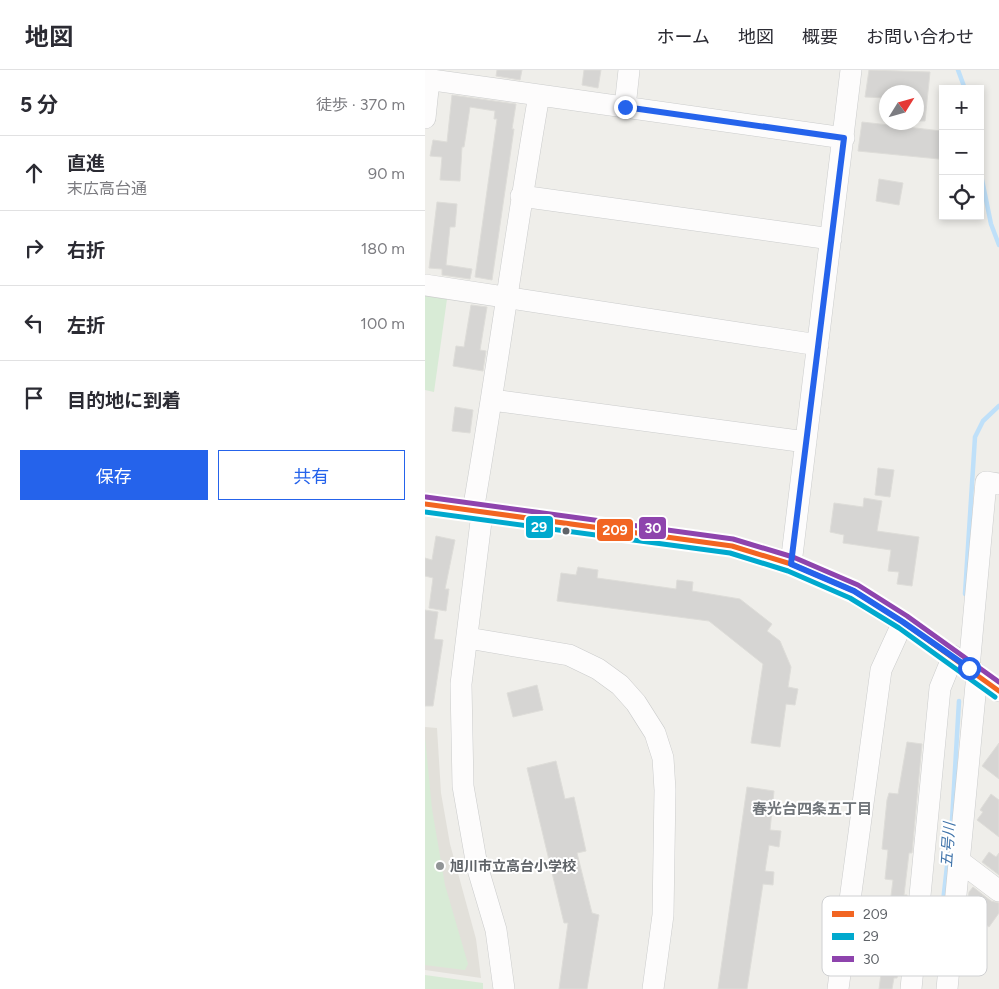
<!DOCTYPE html>
<html lang="ja">
<head>
<meta charset="utf-8">
<style>
	:root { --surface:#fff; --page:#f2f2f3; --text:#2b2b33; --muted:#7c7c81; --line:#e1e1e2; --accent:#2563eb }
	body { margin:0; font-family:Figtree,"Noto Sans JP",sans-serif; background:var(--page); color:var(--text) }
	.controls { position:absolute; right:15px; top:15px; display:grid; overflow:hidden; border-radius:0px; box-shadow:0 2px 8px #0003 }
	.controls button { width:45px; height:45px; display:grid; place-items:center; padding:0; border:0; border-bottom:1px solid var(--line); background:var(--surface); color:var(--text); font:25px sans-serif }
	.compass { position:absolute; left:454px; top:15px; width:45px; height:45px; border-radius:50%; background:var(--surface); box-shadow:0 2px 8px #0003; rotate:53deg }
	.stop { position:absolute; width:15px; height:15px; margin:-11px; border:4px solid #2563eb; border-radius:50%; background:#fff }
	.stop.end { background:#2563eb; border-color:#fff; box-shadow:0 1px 5px #0008 }
	.list { margin:0; padding:0; list-style:none }
	h2 { display:flex; justify-content:space-between; align-items:center; height:65px; margin:0; padding:0 20px; font-size:21px }
	h2 small { font-size:16px; font-weight:400; color:var(--muted) }
	.list li { display:grid; grid-template-columns:32px 1fr auto; gap:15px; align-items:center; box-sizing:border-box; height:75px; padding:0 20px; border-top:1px solid var(--line) }
	.list b { display:block; font-size:19px; white-space:nowrap }
	.list p { margin:0; font-size:16px; white-space:nowrap; color:var(--muted) }
	.list em { font-size:16px; font-style:normal; color:var(--muted) }
	.actions { display:flex; gap:10px; padding:15px 20px }
	.actions a { flex:1; padding:11px 0; border:1px solid var(--accent); border-radius:0px; text-align:center; font-size:18px; color:var(--accent) }
	.actions .main { background:var(--accent); color:#fff }
	.icon { flex:none; width:28px; height:28px; fill:none; stroke:currentColor; stroke-width:2; stroke-linecap:round; stroke-linejoin:round }
	.map { position:relative; flex:none; width:574px; height:919px; overflow:hidden }
	header { display:flex; align-items:center; gap:30px; box-sizing:border-box; height:70px; padding:0 25px; background:var(--surface); border-bottom:1px solid var(--line) }
	header strong { font-size:24px }
	nav { display:flex; gap:28px; margin-inline-start:auto; font-size:18px }
	main { display:flex }
	aside { flex:1; background:var(--surface) }
	.map>svg:first-child { display:block }
	.education { fill:#e2e0da }
	.green { fill:#d8ebd6 }
	.lines { fill:none; stroke-linecap:round; stroke-linejoin:round }
	.stream { stroke:#bfe0f9; stroke-width:4.5 }
	.building { fill:#d6d5d3; stroke:#deddd9 }
	.minor-casing { stroke:#cbcccc; stroke-width:22 }
	.minor { stroke:#fdfcfc; stroke-width:21 }
	.bus-1-casing { stroke:#fff; stroke-width:9 }
	.bus-2-casing { stroke:#fff; stroke-width:9 }
	.bus-3-casing { stroke:#fff; stroke-width:9 }
	.bus-1 { stroke:#f26522; stroke-width:5 }
	.bus-2 { stroke:#00a9ce; stroke-width:5 }
	.bus-3 { stroke:#8e44ad; stroke-width:5 }
	.route { stroke:#2563eb; stroke-width:6 }
	.bus-dot { fill:#5f6368; stroke:#fff; stroke-width:2 }
	.poi-dot { fill:#919496; stroke:#fff; stroke-width:2 }
	.labels { text-anchor:middle; stroke-width:4; stroke-linejoin:round; paint-order:stroke }
	.poi-label { font-size:14px; font-weight:bold; fill:#5f6368; stroke:#fff; text-anchor:start }
	.neighbourhood-label { font-size:15px; font-weight:bold; fill:#70757a; stroke:#fff }
	.water-label { font-size:15px; font-style:italic; fill:#4174aa; stroke:#fff }
	.key { fill:#fff; stroke:#cfd0d2; stroke-width:1 }
	.key-label { font-size:14px; fill:#5f6368 }
	.line-badge { stroke:#fff; stroke-width:2 }
	.badge-label { font-size:14px; text-anchor:middle; font-weight:bold; fill:#fff }
</style>
</head>
<body>
<header>
<strong>地図</strong>
<nav><a>ホーム</a><a>地図</a><a>概要</a><a>お問い合わせ</a></nav>
</header>
<main>
<aside>
<h2>5 分<small>徒歩 · 370 m</small></h2>
<ul class="list">
<li><svg class="icon" aria-label="ahead" viewBox="0 0 24 24"><path d="M12 20V5M6 11l6-6 6 6"/></svg><div><b>直進</b><p>末広高台通</p></div><em>90 m</em></li>
<li><svg class="icon" aria-label="right" viewBox="0 0 24 24"><path d="M7 20v-9h11M14 6l5 5-5 5"/></svg><div><b>右折</b></div><em>180 m</em></li>
<li><svg class="icon" aria-label="left" viewBox="0 0 24 24"><path d="M17 20v-9H6M10 6l-5 5 5 5"/></svg><div><b>左折</b></div><em>100 m</em></li>
<li><svg class="icon" aria-label="arrive" viewBox="0 0 24 24"><path d="M6 21V4h12l-3 4 3 4H6"/></svg><div><b>目的地に到着</b></div></li>
</ul>
<div class="actions"><a class="main">保存</a><a>共有</a></div>
</aside>
<div class="map">
<svg width="574" height="919" viewBox="0 0 574 919">
	<rect width="100%" height="100%" fill="#efeeea"/>
	<path class="education" d="M 0,657 L 12,658 L 16,723 L 25,774 L 51,869 L 56,908 L 0,900 Z"/>
	<path class="green" d="M 0,226 L 22,229 L 9,322 L 0,320 Z
		M 0,667 L 7,739 L 20,815 L 43,894 L 40,900 L 0,895 Z
		M 0,905 L 58,913 L 58,919 L 0,919 Z"/>
	<g class="lines">
		<path class="stream" d="M 533,0 L 540,19
			M 555,100 L 566,154 L 574,175
			M 540,524 L 550,367 L 558,351 L 574,336
			M 514,893 L 513,877 L 527,751 L 534,631"/>
	</g>
	<path class="building" d="M 72,0 L 97,0 L 95,10 L 71,6 Z
		M 159,0 L 176,0 L 173,18 L 157,15 Z
		M 444,0 L 505,2 L 500,51 L 492,51 L 492,22 L 462,22 L 462,28 L 440,27 Z
		M 27,25 L 91,34 L 87,59 L 89,59 L 67,210 L 50,207 L 72,49 L 69,49 L 70,41 L 45,37 L 39,77 L 37,77 L 35,111 L 15,110 L 17,87 L 5,86 L 8,70 L 22,72 Z
		M 437,52 L 517,61 L 514,89 L 433,81 Z
		M 454,109 L 478,113 L 474,135 L 451,131 Z
		M 12,132 L 32,134 L 30,157 L 25,157 L 21,195 L 47,199 L 45,209 L 17,205 L 17,199 L 4,198 Z
		M 46,235 L 62,237 L 55,280 L 61,281 L 58,301 L 28,296 L 31,276 L 39,277 Z
		M 30,337 L 48,340 L 45,363 L 27,361 Z
		M 453,398 L 469,400 L 465,427 L 450,425 Z
		M 439,428 L 457,431 L 452,461 L 494,467 L 487,516 L 472,514 L 474,502 L 463,501 L 466,480 L 418,473 L 419,465 L 405,462 L 409,433 L 438,437 Z
		M 11,466 L 30,470 L 20,519 L 24,519 L 21,541 L 4,538 L 8,508 L 0,506 L 0,488 L 7,490 Z
		M 153,497 L 173,500 L 172,508 L 251,519 L 252,510 L 268,512 L 267,521 L 315,529 L 347,554 L 342,561 L 355,571 L 366,597 L 363,617 L 373,619 L 370,635 L 361,634 L 355,677 L 326,673 L 338,594 L 284,551 L 132,531 L 136,503 L 151,505 Z
		M 0,540 L 13,542 L 9,569 L 18,570 L 8,636 L 0,636 Z
		M 112,615 L 118,640 L 88,647 L 82,623 Z
		M 482,672 L 497,674 L 487,783 L 484,783 L 479,825 L 482,825 L 479,866 L 472,908 L 469,908 L 467,919 L 454,919 L 468,810 L 460,809 L 463,780 L 457,779 L 462,730 L 464,723 L 473,724 Z
		M 574,673 L 574,709 L 557,696 Z
		M 131,691 L 140,729 L 149,727 L 161,781 L 152,783 L 167,843 L 174,845 L 162,919 L 134,919 L 143,853 L 139,853 L 102,698 Z
		M 322,717 L 349,721 L 345,760 L 356,761 L 354,777 L 344,775 L 340,801 L 349,802 L 348,815 L 338,814 L 322,919 L 293,919 Z
		M 566,724 L 574,730 L 574,767 L 552,750 L 558,742 L 555,740 Z
		M 564,782 L 571,787 L 574,783 L 574,805 L 557,792 Z
		M 548,817 L 566,831 L 574,833 L 574,843 L 564,857 L 552,848 L 557,841 L 543,830 L 544,822 Z"/>
	<g class="lines">
		<g class="minor-casing">
			<path id="minor" d="M 0,9 L 419,68
				M 200,37 L 204,0
				M 0,48 L 4,10
				M 96,126 L 406,169
				M 0,215 L 393,275
				M 67,330 L 381,372
				M 0,434 L 307,476 L 366,494 L 429,521 L 478,552 L 574,621
				M 48,441 C 72,303 90,163 114,25
				M 57,443 L 36,614 L 38,716 L 52,796 L 71,860 L 79,919
				M 366,494 L 426,0
				M 43,568 L 144,585 L 173,599 L 195,615 L 211,633 L 230,663 L 238,688 L 240,720 L 238,845 L 228,919
				M 544,598 L 561,412 L 574,414
				M 533,790 L 574,821
				M 413,919 L 456,600 L 478,552
				M 486,919 L 515,618 L 528,586
				M 522,919 L 552,604"/>
		</g>
		<use href="#minor" class="minor"/>
		<g class="bus-1-casing">
			<path id="bus-1" d="M 0,434 L 307,476 L 366,494 L 429,521 L 478,552 L 574,621"/>
		</g>
		<g class="bus-2-casing">
			<path id="bus-2" d="M 0,442 L 305,483 L 363,501 L 425,528 L 474,558 L 570,627"/>
		</g>
		<g class="bus-3-casing">
			<path id="bus-3" d="M 1,427 L 308,469 L 368,487 L 433,515 L 482,546 L 574,612"/>
		</g>
		<use href="#bus-1" class="bus-1"/>
		<use href="#bus-2" class="bus-2"/>
		<use href="#bus-3" class="bus-3"/>
	</g>
	<g class="lines">
		<path class="route" d="M 200,37 L 419,68 L 366,494 L 429,521 L 478,552 L 544,598"/>
	</g>
	<circle class="bus-dot" cx="141" cy="461" r="4.5"/>
	<circle class="poi-dot" cx="15" cy="796" r="5"/>
	<g class="labels">
		<g class="poi-label">
			<text x="25" y="801">旭川市立高台小学校</text>
		</g>
		<g class="neighbourhood-label">
			<text x="387" y="744">春光台四条五丁目</text>
		</g>
		<g class="water-label">
			<text transform="translate(523 775) rotate(-86)" y="5">五号川</text>
		</g>
	</g>
	<rect x="397" y="826" width="165" height="80" rx="8" class="key"/>
	<rect x="407" y="841" width="22" height="6" fill="#f26522"/>
	<rect x="407" y="863" width="22" height="7" fill="#00a9ce"/>
	<rect x="407" y="886" width="22" height="6" fill="#8e44ad"/>
	<g class="key-label">
		<text x="438" y="849">209</text>
		<text x="438" y="871">29</text>
		<text x="438" y="894">30</text>
	</g>
	<g class="line-badge">
		<rect x="100" y="445" width="29" height="24" rx="5" fill="#00a9ce"/>
		<rect x="213" y="446" width="29" height="24" rx="5" fill="#8e44ad"/>
		<rect x="171" y="448" width="38" height="24" rx="5" fill="#f26522"/>
	</g>
	<g class="badge-label">
		<text x="114" y="462">29</text>
		<text x="228" y="463">30</text>
		<text x="190" y="465">209</text>
	</g>
</svg>
<div class="controls">
<button>+</button>
<button>−</button>
<button><svg class="icon" aria-label="locate" viewBox="0 0 24 24"><circle cx="12" cy="12" r="6"/><path d="M12 2v4M12 18v4M2 12h4M18 12h4"/></svg></button>
</div>
<svg class="compass" viewBox="-18 -18 36 36"><path d="M0-13l5 13h-10z" fill="#e53935"/><path d="M0 13l5-13h-10z" fill="#7c7c81"/></svg>
<div class="stop" style="left:544px;top:598px"></div>
<div class="stop end" style="left:200px;top:37px"></div>
</div>
</main>
</body>
</html>
